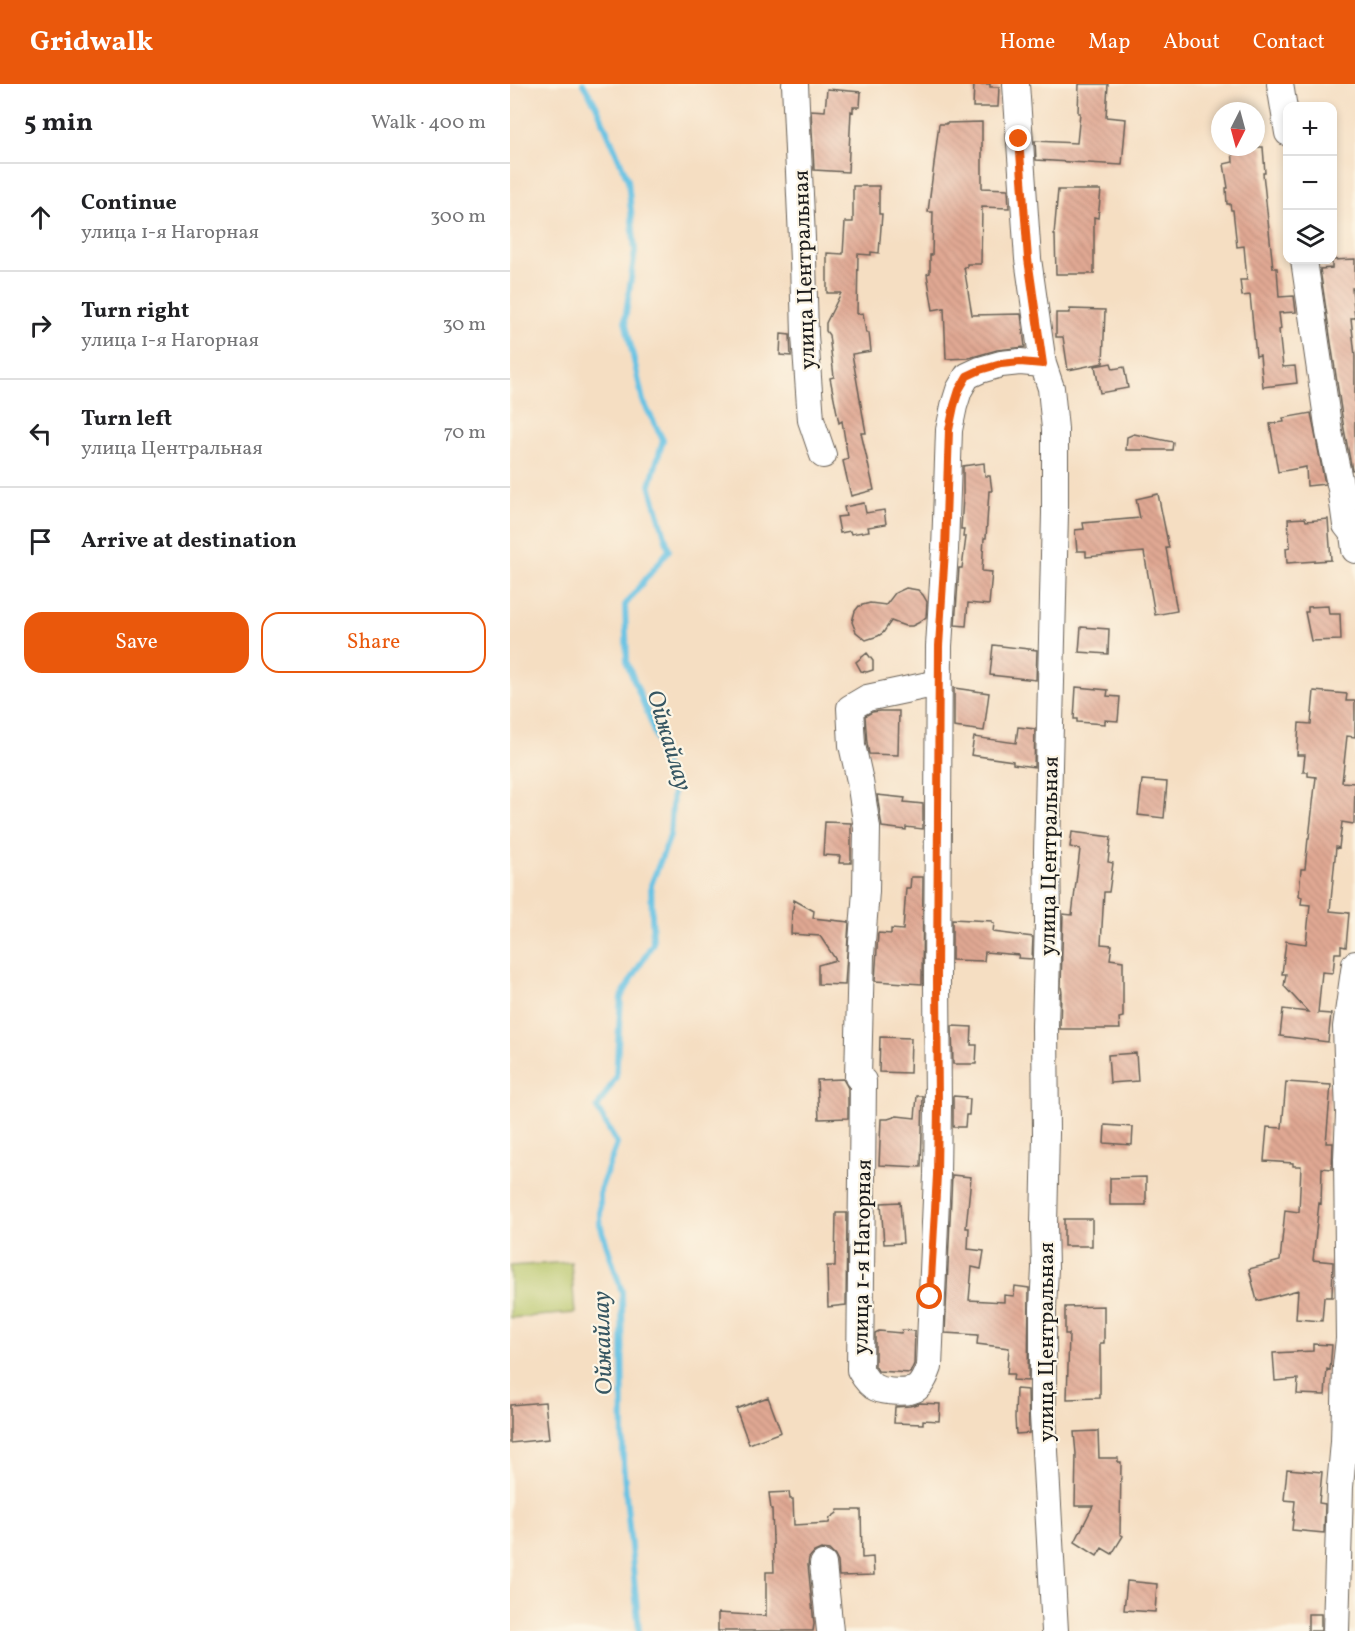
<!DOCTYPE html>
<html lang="en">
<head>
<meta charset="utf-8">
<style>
	:root { --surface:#fff; --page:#f6f6f6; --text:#202124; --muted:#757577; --line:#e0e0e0; --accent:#ea580c }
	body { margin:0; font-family:Vollkorn,serif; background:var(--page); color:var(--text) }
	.controls { position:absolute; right:18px; top:18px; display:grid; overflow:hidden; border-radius:12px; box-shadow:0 3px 9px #0003 }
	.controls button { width:54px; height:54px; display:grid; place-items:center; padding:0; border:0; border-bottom:2px solid var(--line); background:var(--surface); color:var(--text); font:30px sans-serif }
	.compass { position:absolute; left:701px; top:18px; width:54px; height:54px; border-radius:50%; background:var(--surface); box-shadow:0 3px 9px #0003; rotate:186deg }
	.stop { position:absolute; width:18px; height:18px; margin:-14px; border:4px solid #ea580c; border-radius:50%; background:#fff }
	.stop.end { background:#ea580c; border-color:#fff; box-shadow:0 2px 6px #0008 }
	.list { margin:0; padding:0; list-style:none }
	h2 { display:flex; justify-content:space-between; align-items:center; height:78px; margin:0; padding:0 24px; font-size:26px }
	h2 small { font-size:20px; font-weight:400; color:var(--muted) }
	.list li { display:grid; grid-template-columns:39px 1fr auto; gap:18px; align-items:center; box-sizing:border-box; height:108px; padding:0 24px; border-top:2px solid var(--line) }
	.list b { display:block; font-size:22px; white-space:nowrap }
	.list p { margin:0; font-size:20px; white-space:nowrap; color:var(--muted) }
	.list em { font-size:20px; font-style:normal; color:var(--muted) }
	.actions { display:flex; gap:12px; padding:18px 24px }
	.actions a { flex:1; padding:14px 0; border:2px solid var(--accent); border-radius:18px; text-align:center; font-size:21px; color:var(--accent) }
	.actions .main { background:var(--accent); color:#fff }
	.icon { flex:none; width:33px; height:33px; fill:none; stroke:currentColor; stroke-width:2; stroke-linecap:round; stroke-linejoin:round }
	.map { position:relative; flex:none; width:845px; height:1547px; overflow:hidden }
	header { display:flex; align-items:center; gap:36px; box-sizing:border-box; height:84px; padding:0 30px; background:var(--accent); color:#fff }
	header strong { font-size:28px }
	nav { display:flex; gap:33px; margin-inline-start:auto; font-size:21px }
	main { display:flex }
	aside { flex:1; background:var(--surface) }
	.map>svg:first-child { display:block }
	.green { fill:#b5c568; stroke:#687042; stroke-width:1.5 }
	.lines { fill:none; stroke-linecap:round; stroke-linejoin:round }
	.stream { stroke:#66c2e4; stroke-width:6 }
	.building { fill:url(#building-back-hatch) }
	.minor-casing { stroke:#686056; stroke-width:28 }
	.minor { stroke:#fff; stroke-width:26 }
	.route { stroke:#ea580c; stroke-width:8 }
	.labels { text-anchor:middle; stroke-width:4.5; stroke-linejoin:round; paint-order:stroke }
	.street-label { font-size:22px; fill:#1c1c1c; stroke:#fcf5e5 }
	.water-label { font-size:24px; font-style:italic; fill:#365662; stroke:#fcf5e5 }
</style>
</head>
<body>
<header>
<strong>Gridwalk</strong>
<nav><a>Home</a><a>Map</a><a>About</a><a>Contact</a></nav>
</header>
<main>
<aside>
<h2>5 min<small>Walk · 400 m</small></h2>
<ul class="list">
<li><svg class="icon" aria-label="ahead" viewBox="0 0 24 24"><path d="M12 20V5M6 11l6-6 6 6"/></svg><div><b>Continue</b><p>улица 1-я Нагорная</p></div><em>300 m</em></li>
<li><svg class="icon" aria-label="right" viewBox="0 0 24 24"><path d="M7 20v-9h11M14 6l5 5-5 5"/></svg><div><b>Turn right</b><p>улица 1-я Нагорная</p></div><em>30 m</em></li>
<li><svg class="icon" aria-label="left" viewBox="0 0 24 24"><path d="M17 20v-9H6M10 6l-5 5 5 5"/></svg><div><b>Turn left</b><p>улица Центральная</p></div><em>70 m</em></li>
<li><svg class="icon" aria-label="arrive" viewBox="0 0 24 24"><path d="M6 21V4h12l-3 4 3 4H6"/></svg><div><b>Arrive at destination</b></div></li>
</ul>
<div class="actions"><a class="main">Save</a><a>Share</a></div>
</aside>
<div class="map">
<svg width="845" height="1547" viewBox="0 0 845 1547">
	<defs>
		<pattern id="building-back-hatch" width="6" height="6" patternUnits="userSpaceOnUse" patternTransform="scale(1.5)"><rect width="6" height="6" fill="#e0a893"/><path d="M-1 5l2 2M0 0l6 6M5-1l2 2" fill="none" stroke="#c0907e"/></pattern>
	</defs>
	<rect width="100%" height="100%" fill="#fcf5e5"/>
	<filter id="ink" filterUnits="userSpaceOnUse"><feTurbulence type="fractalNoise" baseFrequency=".0167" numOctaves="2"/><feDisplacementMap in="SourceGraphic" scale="12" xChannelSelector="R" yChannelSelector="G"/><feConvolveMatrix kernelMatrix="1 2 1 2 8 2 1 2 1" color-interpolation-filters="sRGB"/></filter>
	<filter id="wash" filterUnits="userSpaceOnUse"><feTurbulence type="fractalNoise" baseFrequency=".008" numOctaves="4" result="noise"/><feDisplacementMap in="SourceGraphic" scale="24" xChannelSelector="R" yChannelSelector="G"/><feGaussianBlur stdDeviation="1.35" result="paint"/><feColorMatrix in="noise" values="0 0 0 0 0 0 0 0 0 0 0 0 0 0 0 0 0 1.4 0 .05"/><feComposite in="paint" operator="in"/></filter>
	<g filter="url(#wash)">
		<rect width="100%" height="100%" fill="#f5dec2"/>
		<path class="green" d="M 61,1178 L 65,1229 L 0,1234 L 0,1182 Z"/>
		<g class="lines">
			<path class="stream" d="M 73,0 L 86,21 L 118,96 L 125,167 L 115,236 L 133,317 L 153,356 L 140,401 L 159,466 L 115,521 L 117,579 L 140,635 L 163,708 L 160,752 L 141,801 L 143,859 L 111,913 L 106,993 L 87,1024 L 107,1060 L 90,1106 L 90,1140 L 112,1208 L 113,1379 L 129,1547"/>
		</g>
		<g id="blocks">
			<path class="building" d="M 464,0 L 480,0 L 480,3 L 489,3 L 488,23 L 463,23 Z
				M 569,0 L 598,0 L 596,33 L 616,35 L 612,81 L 526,76 L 525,57 L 567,59 L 570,29 L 568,29 Z
				M 317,5 L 351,8 L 350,23 L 343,23 L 343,28 L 341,27 L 338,88 L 304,86 L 301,26 L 315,27 Z
				M 472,38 L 472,104 L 498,105 L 499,124 L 472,123 L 471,180 L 457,180 L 457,183 L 454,183 L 462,231 L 511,230 L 515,263 L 487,266 L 459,274 L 436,275 L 434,224 L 423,226 L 417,190 L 420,189 L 420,171 L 422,171 L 423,128 L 418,128 L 429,40 L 436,40 L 436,39 Z
				M 722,63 L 753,63 L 755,89 L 753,89 L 763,184 L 767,184 L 769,213 L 784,212 L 786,228 L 769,229 L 771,245 L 769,246 L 773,283 L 785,282 L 787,299 L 753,303 L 750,271 L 746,272 L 740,211 L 732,212 L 730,196 L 737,196 L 734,162 L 727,163 L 723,126 L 721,126 L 720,120 L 717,120 L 716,104 L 718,104 L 714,80 L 723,78 Z
				M 343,102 L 369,102 L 369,130 L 372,130 L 369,169 L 361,168 L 361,171 L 348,170 L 347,230 L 353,229 L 356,249 L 359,249 L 361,267 L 342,270 L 356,349 L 351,349 L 364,406 L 341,412 L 333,377 L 338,375 L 332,337 L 329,339 L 320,294 L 324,293 L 319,251 L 316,247 L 316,239 L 331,209 L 317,209 L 317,169 L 333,170 L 335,138 L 343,138 Z
				M 548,106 L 591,106 L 588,134 L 584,133 L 584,190 L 546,190 L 545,151 L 544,151 Z
				M 845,175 L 845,204 L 842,204 L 845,234 L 841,234 L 845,272 L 845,385 L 842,386 L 834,345 L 810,185 L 822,184 L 822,176 Z
				M 560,225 L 595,226 L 593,279 L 558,286 L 553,253 L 546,253 L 546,229 L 560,229 Z
				M 271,250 L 280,251 L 281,272 L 270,271 Z
				M 601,279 L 603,285 L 614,283 L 618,304 L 590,309 L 585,282 Z
				M 801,329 L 815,400 L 797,402 L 796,383 L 768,388 L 760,340 L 774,338 L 773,334 Z
				M 624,350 L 663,358 L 662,366 L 616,366 L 617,353 Z
				M 474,379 L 475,392 L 480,392 L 482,407 L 479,407 L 476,454 L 474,454 L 472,487 L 482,488 L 479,521 L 458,519 L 456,542 L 445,541 L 449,484 L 452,484 L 456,453 L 453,453 L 454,445 L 451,445 L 453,413 L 453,382 Z
				M 648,410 L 659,464 L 656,464 L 667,527 L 645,531 L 634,468 L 576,473 L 576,467 L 567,467 L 565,446 L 574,445 L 573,439 L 630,434 L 626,415 Z
				M 354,419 L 356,429 L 374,426 L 376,440 L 358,443 L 359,447 L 341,450 L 340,447 L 330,449 L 327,433 L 336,432 L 334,423 Z
				M 795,434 L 796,437 L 818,435 L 821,476 L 777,479 L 776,464 L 780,463 L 778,435 Z
				M 396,504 L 408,506 L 413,511 L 417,518 L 416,533 L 408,539 L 402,542 L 395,542 L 381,537 L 373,549 L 368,552 L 356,556 L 346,548 L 342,538 L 345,527 L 349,522 L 360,519 L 376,521 L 385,509 Z
				M 818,522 L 819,530 L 830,530 L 831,556 L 801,557 L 795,528 L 798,528 L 798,523 Z
				M 571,543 L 599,545 L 598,570 L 569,568 Z
				M 483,561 L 527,566 L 526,596 L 480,591 Z
				M 357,569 L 363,577 L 363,586 L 357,588 L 351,587 L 346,578 Z
				M 566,603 L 598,606 L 597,612 L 610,613 L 608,637 L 595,636 L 595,640 L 567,638 L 567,635 L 564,635 Z
				M 444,604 L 479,609 L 474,647 L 444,643 Z
				M 804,607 L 837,610 L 836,617 L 845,617 L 845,653 L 837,652 L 832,698 L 845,699 L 844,740 L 832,738 L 829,764 L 826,763 L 820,827 L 839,829 L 836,863 L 831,862 L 831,869 L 825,869 L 823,889 L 812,888 L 808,929 L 821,930 L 818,958 L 770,952 L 773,925 L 798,928 L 774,902 L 776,890 L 772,890 L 776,857 L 796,860 L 800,821 L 791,820 L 792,813 L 789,812 L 791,785 L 795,785 L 798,754 L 799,754 L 806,693 L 798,692 L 798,688 L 793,688 L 795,671 L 787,671 L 789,639 L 801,640 Z
				M 370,627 L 389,627 L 388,671 L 359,670 L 357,659 L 355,632 L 362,628 Z
				M 508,643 L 525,645 L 524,683 L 503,680 L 503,677 L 461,671 L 464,653 L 506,659 Z
				M 632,696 L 657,698 L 654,734 L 628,731 Z
				M 367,711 L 395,714 L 394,718 L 413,720 L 413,745 L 396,743 L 396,746 L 372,743 Z
				M 315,738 L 341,739 L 341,779 L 329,779 L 330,772 L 313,771 Z
				M 562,748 L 601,753 L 598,778 L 603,779 L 599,808 L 594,808 L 591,860 L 602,861 L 600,875 L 613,877 L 613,933 L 609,934 L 610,945 L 550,945 L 551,909 L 552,909 L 551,903 L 553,830 L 562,831 L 570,765 L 560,763 Z
				M 401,793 L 413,793 L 412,900 L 365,897 L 368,849 L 381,850 L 381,845 L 393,846 L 396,804 L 400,804 Z
				M 284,816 L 304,827 L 303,834 L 339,838 L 335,901 L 308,900 L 308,881 L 326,876 L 310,852 L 281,850 L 282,827 L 283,826 Z
				M 442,835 L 482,837 L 482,839 L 484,839 L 483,848 L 523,853 L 522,875 L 508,874 L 509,871 L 475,868 L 474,877 L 442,876 Z
				M 442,942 L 462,943 L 461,961 L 467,961 L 466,980 L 443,980 Z
				M 370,953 L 401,954 L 400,989 L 369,988 Z
				M 626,969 L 628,997 L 600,999 L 598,971 Z
				M 333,995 L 338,1004 L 338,1034 L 309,1035 L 307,996 Z
				M 776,998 L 821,1001 L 816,1059 L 823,1059 L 822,1085 L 812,1084 L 811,1120 L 809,1119 L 803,1176 L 823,1178 L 822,1213 L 814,1213 L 812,1237 L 786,1235 L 788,1206 L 747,1217 L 739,1185 L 770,1177 L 775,1126 L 789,1128 L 791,1082 L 783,1082 L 783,1079 L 754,1077 L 757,1043 L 772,1044 Z
				M 407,1012 L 413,1012 L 411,1083 L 369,1081 L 371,1035 L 378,1035 L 387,1032 L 405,1034 Z
				M 443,1012 L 456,1013 L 455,1015 L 460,1015 L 459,1031 L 456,1031 L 455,1043 L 443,1043 Z
				M 595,1041 L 623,1043 L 622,1061 L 594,1059 Z
				M 442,1091 L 461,1093 L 456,1144 L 459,1144 L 458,1165 L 474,1167 L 471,1185 L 462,1183 L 459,1216 L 494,1218 L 494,1211 L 504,1212 L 505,1202 L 519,1204 L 518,1297 L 503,1296 L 504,1290 L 497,1290 L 499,1264 L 467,1260 L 468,1251 L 435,1249 Z
				M 636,1093 L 636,1121 L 600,1121 L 600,1094 Z
				M 390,1118 L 393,1159 L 374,1160 L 371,1119 Z
				M 326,1129 L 337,1129 L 336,1221 L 318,1223 L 317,1182 L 325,1182 Z
				M 554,1135 L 582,1135 L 582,1162 L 554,1162 Z
				M 594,1222 L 594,1259 L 590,1259 L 590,1314 L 557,1315 L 559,1250 L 555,1250 L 555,1223 Z
				M 392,1246 L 405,1247 L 404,1280 L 400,1289 L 368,1287 L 365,1282 L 365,1249 L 369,1247 L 391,1249 Z
				M 803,1260 L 822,1261 L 820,1286 L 817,1285 L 815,1311 L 787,1310 L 788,1295 L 765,1297 L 763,1269 L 803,1267 Z
				M 506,1305 L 518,1306 L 519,1349 L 506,1350 L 505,1334 Z
				M 258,1313 L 271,1348 L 239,1360 L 226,1325 Z
				M 35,1318 L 39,1355 L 0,1359 L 0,1321 Z
				M 410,1319 L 430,1320 L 429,1337 L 413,1336 L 413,1340 L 384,1339 L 385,1323 L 400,1322 Z
				M 588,1347 L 589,1374 L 608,1374 L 608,1378 L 611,1378 L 610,1450 L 613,1452 L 602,1470 L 592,1464 L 587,1472 L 565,1458 L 583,1422 L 565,1422 L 566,1370 L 564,1348 Z
				M 777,1385 L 812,1388 L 809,1419 L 815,1420 L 814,1449 L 782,1446 L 785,1417 L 774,1416 Z
				M 279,1408 L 280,1415 L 283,1415 L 284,1441 L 319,1439 L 320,1434 L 327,1429 L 328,1426 L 351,1426 L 352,1474 L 363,1473 L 364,1491 L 329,1492 L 328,1478 L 325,1472 L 319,1466 L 311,1465 L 304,1468 L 299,1474 L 298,1481 L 304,1540 L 303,1547 L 208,1547 L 208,1529 L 256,1532 L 256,1488 L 264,1488 L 262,1425 L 261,1425 L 259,1409 Z
				M 617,1497 L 647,1500 L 645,1528 L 614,1526 Z
				M 798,1530 L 811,1530 L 811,1547 L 798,1547 Z"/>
		</g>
	</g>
	<g filter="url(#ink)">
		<use href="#blocks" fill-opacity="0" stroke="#686056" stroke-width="1.5"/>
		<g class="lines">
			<g class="minor-casing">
				<path id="minor" d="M 285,0 L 293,177 L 295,251 L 301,336 L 313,371
					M 506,0 L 518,175 L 533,280 L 541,304 L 545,345 L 545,429 L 537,767 L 538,838 L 535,942 L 536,1050 L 534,1141 L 535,1184 L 533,1224 L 533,1331 L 545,1547
					M 770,0 L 778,49
					M 794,176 L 819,348 L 831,405 L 836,441 L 843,450 L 845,466
					M 428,599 L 357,614 L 340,624 L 342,661 L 350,697 L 357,744 L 356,807 L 351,871 L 348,993 L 353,997 L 350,1286 C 354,1293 359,1301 366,1304 C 375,1308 399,1310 407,1304 C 413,1299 416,1291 419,1283 L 427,1091 L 428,1021 L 427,897 L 429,562 L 435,466 L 439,346 L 444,322 L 449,306 L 457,292 L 470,286 L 491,280 L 510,278 L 533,280
					M 313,1480 L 320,1547
					M 826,1547 L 830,1403 L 834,1358 L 836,1282 L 839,1255 L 837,1075 L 839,1030 L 836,943 L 845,880"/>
			</g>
			<use href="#minor" class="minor"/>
		</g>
	</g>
	<g class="lines" filter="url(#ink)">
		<path class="route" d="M 420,1213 L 427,1091 L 428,1021 L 427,897 L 429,562 L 435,466 L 439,346 L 444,322 L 449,306 L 457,292 L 470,286 L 491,280 L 510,278 L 533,280 L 518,175 L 509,55"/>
	</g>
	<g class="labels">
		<g class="street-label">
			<text transform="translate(293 186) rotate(-92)" y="8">улица Центральная</text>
			<text transform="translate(538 772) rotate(-89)" y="8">улица Центральная</text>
			<text transform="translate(351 1173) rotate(-89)" y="8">улица 1-я Нагорная</text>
			<text transform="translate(535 1258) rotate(-90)" y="8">улица Центральная</text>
		</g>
		<g class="water-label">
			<text transform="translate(160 656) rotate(73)" y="8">Ойжайлау</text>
			<text transform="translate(92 1259) rotate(-92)" y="8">Ойжайлау</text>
		</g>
	</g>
</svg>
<div class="controls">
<button>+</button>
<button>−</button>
<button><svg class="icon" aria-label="layers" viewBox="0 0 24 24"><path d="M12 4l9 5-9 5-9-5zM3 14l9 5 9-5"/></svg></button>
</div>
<svg class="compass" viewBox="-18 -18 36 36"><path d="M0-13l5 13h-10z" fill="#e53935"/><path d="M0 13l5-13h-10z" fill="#757577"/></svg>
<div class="stop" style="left:420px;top:1213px"></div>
<div class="stop end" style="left:509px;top:55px"></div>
</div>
</main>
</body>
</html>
